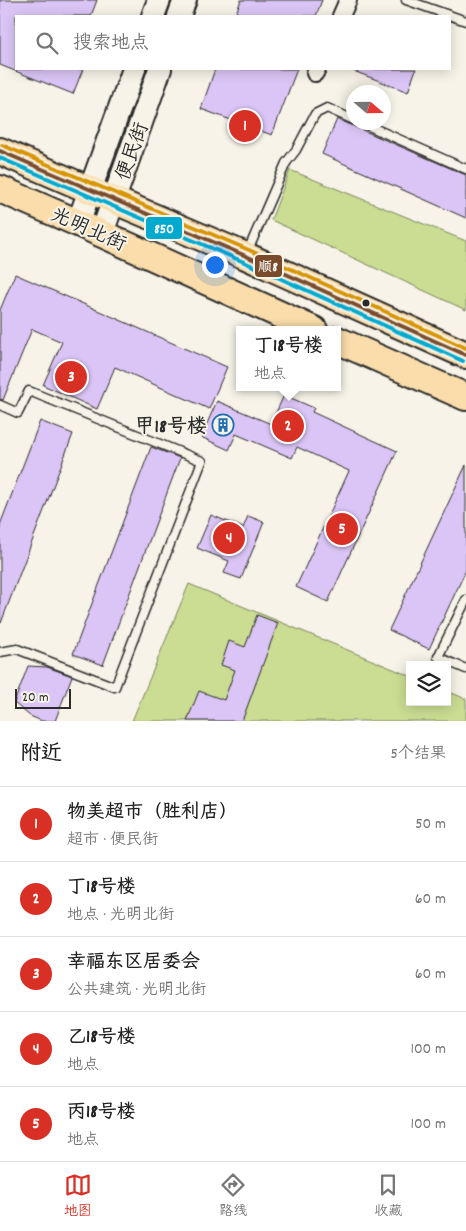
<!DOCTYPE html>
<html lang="zh">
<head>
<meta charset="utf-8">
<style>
	:root { --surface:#fff; --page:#f2f2f2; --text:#222; --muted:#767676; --line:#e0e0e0; --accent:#d93025 }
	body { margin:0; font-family:Dekko,"LXGW WenKai TC",sans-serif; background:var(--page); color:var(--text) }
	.controls { position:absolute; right:15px; bottom:15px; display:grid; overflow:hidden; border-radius:0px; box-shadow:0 2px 12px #0003 }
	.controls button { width:45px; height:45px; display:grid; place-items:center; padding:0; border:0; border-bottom:1px solid var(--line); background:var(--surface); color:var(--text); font:25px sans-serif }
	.compass { position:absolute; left:346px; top:85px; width:45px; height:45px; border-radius:50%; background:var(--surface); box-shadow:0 2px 12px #0003; rotate:110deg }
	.scale { position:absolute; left:15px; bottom:12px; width:56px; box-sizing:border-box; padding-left:5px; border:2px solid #2b2b2b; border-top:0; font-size:14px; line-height:18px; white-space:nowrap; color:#2b2b2b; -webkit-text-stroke:4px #f7f3e8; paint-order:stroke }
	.you { position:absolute; left:214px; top:264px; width:18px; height:18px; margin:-12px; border:4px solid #fff; border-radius:50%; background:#1a73e8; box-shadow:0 0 0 8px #1a73e833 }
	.badge { display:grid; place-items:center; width:32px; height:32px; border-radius:50%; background:var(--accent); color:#fff; font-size:16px; font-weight:700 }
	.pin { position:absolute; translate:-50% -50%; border:2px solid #fff; box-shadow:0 1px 5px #0006 }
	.popup { position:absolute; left:236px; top:326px; width:105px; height:65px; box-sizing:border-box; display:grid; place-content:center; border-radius:0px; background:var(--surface); filter:drop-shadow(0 1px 4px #0005); font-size:16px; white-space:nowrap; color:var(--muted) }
	.popup b { font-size:19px; color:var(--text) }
	.popup::after { content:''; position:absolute; left:50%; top:100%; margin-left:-10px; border:10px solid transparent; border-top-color:var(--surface) }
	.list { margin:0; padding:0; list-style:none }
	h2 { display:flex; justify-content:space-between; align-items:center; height:65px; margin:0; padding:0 20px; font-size:21px }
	h2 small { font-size:16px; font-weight:400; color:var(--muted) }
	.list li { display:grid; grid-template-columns:32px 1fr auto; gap:15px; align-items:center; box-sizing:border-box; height:75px; padding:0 20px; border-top:1px solid var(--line) }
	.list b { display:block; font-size:19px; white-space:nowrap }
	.list p { margin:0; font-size:16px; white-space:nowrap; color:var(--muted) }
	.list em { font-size:16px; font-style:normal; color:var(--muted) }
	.icon { flex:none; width:28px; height:28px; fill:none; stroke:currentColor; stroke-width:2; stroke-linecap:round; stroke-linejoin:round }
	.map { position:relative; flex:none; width:466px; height:721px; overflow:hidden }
	.search { position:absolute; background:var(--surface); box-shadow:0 2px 12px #0003; left:15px; right:15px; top:15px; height:55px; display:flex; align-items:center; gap:12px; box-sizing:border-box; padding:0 18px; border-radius:0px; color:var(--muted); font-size:19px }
	.sheet { height:440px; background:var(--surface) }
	nav { display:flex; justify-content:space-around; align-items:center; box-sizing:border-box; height:70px; border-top:1px solid var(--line); background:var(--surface); font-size:14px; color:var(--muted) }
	nav a { display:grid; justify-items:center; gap:2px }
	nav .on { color:var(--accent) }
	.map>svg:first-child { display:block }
	.green { fill:#cadd92; stroke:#7a845e }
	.building { fill:#dbc5f6; stroke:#2b2b2b }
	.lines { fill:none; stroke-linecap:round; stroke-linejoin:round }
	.lane-casing { stroke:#2b2b2b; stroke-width:11 }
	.street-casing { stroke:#2b2b2b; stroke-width:20 }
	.secondary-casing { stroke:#2b2b2b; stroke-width:26 }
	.primary-casing { stroke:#2b2b2b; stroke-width:30 }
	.lane { stroke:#f7f3e8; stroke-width:8 }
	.street { stroke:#f7f3e8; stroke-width:16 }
	.secondary { stroke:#f7f3e8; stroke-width:22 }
	.primary { stroke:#fbddab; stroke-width:26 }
	.bus-1-casing { stroke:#f7f3e8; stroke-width:8 }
	.bus-2-casing { stroke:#f7f3e8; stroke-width:8 }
	.bus-3-casing { stroke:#f7f3e8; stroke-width:8 }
	.bus-1 { stroke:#7a4b2a; stroke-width:4 }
	.bus-2 { stroke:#00a9ce; stroke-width:4 }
	.bus-3 { stroke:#d89406; stroke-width:4 }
	.bus-dot { fill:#2b2b2b; stroke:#f7f3e8; stroke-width:2 }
	.labels { text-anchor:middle; stroke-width:4; stroke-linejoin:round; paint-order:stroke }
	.street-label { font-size:20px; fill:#2b2b2b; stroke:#f7f3e8 }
	.poi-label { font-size:20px; font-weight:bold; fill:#2b2b2b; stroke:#f7f3e8; text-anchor:end }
	.line-badge { stroke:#f7f3e8; stroke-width:2 }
	.badge-label { font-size:14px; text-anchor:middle; font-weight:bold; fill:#fff }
</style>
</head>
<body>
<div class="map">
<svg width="466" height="721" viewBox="0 0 466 721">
	<rect width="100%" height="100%" fill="#f7f3e8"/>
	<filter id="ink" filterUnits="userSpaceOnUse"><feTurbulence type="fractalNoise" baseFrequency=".02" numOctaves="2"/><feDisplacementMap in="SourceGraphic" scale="10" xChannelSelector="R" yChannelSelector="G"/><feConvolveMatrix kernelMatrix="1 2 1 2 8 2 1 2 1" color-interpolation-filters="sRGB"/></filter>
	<g filter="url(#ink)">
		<path class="green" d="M 290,170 L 466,241 L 466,310 L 271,220 Z
			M 189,584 L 410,676 L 410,702 L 447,702 L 447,691 L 466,699 L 466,721 L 132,721 Z"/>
		<path class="building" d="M 0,0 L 97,0 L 91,16 L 16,16 L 16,69 L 83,69 L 73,94 L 0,65 Z
			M 241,0 L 322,0 L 316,16 L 235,16 Z
			M 215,69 L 297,69 L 272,135 L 201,109 Z
			M 351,69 L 416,69 L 408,92 L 351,70 Z
			M 337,119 L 466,175 L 466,218 L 322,154 Z
			M 15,274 L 227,367 L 209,409 L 115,367 L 97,409 L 43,385 L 62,342 L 32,329 L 3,400 L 0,399 L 0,310 Z
			M 284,395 L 314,408 L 312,412 L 397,451 L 328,602 L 296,587 L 349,471 L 297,447 L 292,458 L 236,434 L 229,450 L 201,437 L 217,401 L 271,424 Z
			M 40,421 L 73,434 L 1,623 L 0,623 L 0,525 Z
			M 151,447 L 180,458 L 103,665 L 73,654 Z
			M 466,465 L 466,570 L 429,649 L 389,630 Z
			M 211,515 L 243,528 L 248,516 L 264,522 L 241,579 L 224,573 L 229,561 L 197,548 Z
			M 257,615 L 278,623 L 242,721 L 187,721 L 199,691 L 224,700 L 235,670 L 221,665 L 229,641 L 245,647 Z
			M 28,666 L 47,667 L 72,676 L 55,721 L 42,721 L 30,716 L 14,703 Z"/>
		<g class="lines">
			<g class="lane-casing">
				<path id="lane" d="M 406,0 L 466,21
					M 360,122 L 466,169
					M 247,253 L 286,163 L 296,150 L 315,114 L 327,108 L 354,120
					M 0,405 L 18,413 L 29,391 L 202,461 L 115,687 L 17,649 L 0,652
					M 466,600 L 438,657 L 466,669"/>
			</g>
			<g class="street-casing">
				<path id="street" d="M 341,16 L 348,0
					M 315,73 L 317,69"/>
			</g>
			<g class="secondary-casing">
				<path id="secondary" d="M 153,16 L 159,0
					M 179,16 L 185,0
					M 78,223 L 134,69
					M 102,233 L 160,69"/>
			</g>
			<g class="primary-casing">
				<path id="primary" d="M 0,151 L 113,200 L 246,256 L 466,355
					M 0,189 L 78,223 L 314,330
					M 337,340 L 466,397"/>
			</g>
			<use href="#lane" class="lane"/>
			<use href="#street" class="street"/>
			<use href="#secondary" class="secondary"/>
			<use href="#primary" class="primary"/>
			<g class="bus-1-casing">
				<path id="bus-1" d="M 0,151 L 246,256 L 466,355"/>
			</g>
			<g class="bus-2-casing">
				<path id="bus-2" d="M 0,158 L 244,262 L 463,361"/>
			</g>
			<g class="bus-3-casing">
				<path id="bus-3" d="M 2,145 L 249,250 L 466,348"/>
			</g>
			<use href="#bus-1" class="bus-1"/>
			<use href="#bus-2" class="bus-2"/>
			<use href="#bus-3" class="bus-3"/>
		</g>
	</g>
	<defs>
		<g id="building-ring" transform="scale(1.125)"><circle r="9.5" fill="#f7f3e8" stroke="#1f6fb2" stroke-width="1.5"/><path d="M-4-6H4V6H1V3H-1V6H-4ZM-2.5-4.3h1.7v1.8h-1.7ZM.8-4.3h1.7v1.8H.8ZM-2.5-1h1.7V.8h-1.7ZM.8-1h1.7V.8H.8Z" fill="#1f6fb2"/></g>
	</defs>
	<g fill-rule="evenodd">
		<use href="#building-ring" x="223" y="425"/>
	</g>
	<circle class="bus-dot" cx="366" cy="303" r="4.5"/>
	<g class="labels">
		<g class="street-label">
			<text transform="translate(131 151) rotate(-70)" y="7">便民街</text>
			<text transform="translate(89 228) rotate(24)" y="7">光明北街</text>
		</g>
		<g class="poi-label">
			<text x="207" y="432">甲18号楼</text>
		</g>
	</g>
	<g class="line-badge">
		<rect x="145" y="216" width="38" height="24" rx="5" fill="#00a9ce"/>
		<rect x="254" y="254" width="29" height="24" rx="5" fill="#7a4b2a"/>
	</g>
	<g class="badge-label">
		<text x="164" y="233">850</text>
		<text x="268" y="271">顺8</text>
	</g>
</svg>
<div class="controls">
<button><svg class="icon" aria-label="layers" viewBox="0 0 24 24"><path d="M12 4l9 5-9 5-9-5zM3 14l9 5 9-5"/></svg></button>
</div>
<svg class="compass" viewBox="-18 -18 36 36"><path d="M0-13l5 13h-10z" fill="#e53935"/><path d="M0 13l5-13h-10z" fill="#767676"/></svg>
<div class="scale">20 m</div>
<div class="you"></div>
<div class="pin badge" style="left:245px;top:126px">1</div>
<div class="pin badge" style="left:288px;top:426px">2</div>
<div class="popup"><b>丁18号楼</b>地点</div>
<div class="pin badge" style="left:71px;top:377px">3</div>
<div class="pin badge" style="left:229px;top:538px">4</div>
<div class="pin badge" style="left:342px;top:529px">5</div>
<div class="search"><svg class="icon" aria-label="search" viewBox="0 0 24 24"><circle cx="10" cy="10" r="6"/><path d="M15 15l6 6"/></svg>搜索地点</div>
</div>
<section class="sheet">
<h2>附近<small>5个结果</small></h2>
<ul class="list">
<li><span class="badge">1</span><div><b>物美超市（胜利店）</b><p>超市 · 便民街</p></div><em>50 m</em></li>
<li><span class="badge">2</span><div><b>丁18号楼</b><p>地点 · 光明北街</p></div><em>60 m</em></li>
<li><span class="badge">3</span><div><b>幸福东区居委会</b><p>公共建筑 · 光明北街</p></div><em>60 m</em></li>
<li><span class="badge">4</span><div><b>乙18号楼</b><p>地点</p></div><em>100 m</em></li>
<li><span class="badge">5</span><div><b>丙18号楼</b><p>地点</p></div><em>100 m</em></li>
</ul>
</section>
<nav>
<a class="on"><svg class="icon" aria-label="map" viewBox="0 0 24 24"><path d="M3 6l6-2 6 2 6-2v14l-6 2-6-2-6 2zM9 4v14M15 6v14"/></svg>地图</a>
<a><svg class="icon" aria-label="directions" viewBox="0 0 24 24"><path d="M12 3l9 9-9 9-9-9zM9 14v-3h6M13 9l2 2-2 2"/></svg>路线</a>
<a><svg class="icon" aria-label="saved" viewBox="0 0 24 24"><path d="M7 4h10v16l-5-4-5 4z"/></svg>收藏</a>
</nav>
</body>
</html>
